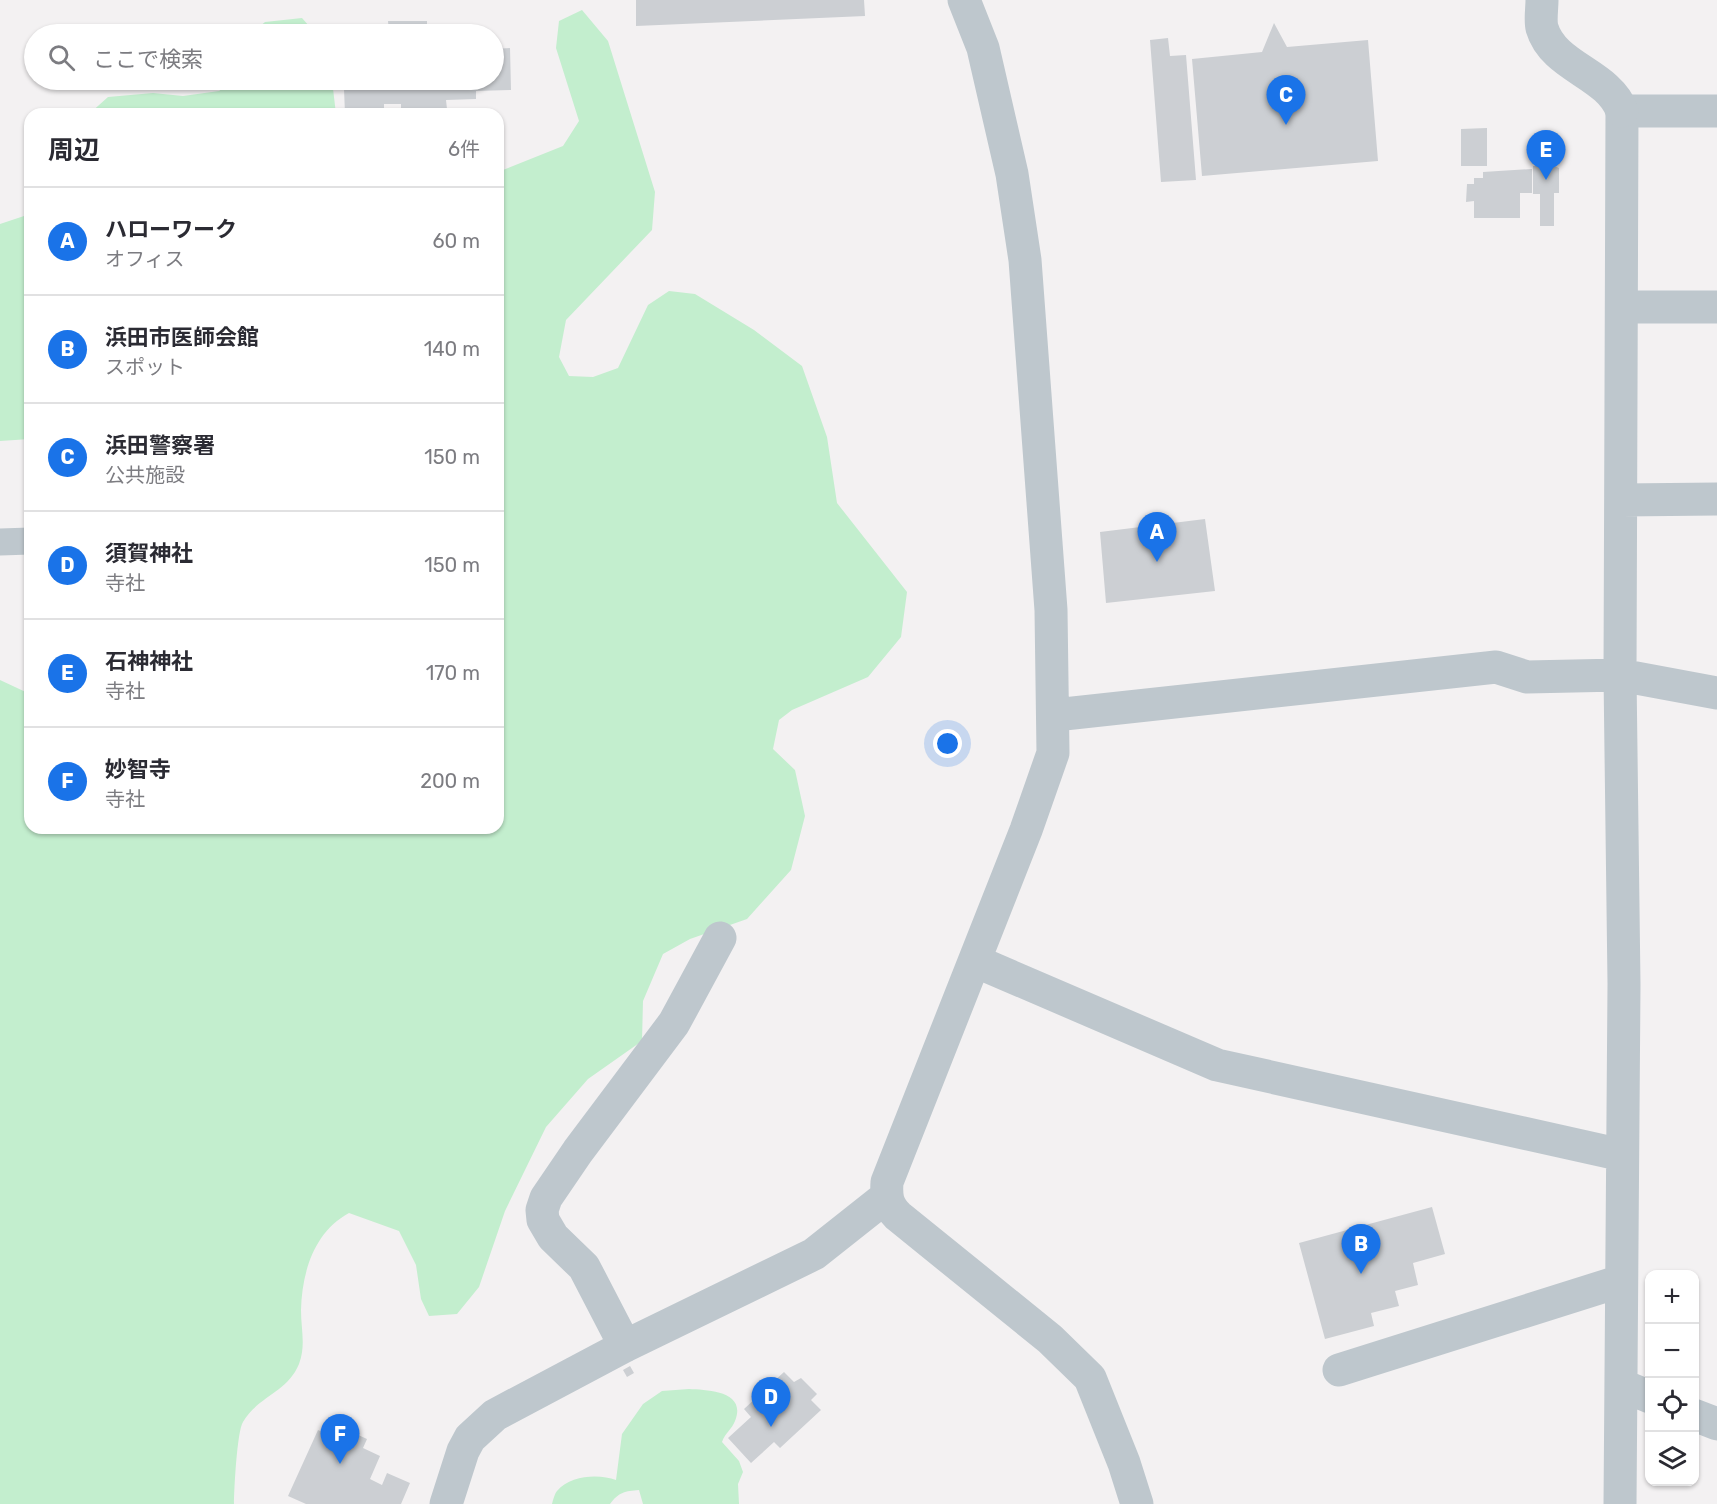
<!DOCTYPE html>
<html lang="ja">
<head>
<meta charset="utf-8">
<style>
	:root { --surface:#fff; --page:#f7f7f7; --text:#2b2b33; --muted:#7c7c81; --line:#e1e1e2; --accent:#1a73e8 }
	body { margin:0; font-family:Rubik,"Noto Sans JP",sans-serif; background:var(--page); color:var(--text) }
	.controls { position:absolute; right:18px; bottom:18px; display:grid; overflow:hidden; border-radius:12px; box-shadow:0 2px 4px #0004 }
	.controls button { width:54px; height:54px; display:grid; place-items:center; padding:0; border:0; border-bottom:2px solid var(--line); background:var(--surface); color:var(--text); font:30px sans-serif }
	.you { position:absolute; left:948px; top:744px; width:21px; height:21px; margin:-15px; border:4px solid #fff; border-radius:50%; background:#1a73e8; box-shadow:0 0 0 9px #1a73e833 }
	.badge { display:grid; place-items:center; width:39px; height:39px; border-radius:50%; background:var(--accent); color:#fff; font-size:20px; font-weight:700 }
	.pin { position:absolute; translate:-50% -50px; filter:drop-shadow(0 2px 3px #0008) }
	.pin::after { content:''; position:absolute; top:32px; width:21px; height:18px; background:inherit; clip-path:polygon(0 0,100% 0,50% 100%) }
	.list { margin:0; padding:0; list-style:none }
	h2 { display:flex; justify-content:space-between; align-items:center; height:78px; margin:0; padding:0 24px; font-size:26px }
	h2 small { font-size:20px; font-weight:400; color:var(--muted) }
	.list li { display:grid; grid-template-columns:39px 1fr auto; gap:18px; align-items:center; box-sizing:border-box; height:108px; padding:0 24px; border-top:2px solid var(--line) }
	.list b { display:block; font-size:22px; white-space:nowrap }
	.list p { margin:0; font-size:20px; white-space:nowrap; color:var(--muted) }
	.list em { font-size:20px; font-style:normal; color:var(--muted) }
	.icon { flex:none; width:33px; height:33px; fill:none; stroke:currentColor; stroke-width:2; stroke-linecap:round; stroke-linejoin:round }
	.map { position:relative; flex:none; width:1717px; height:1504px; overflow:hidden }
	.search { position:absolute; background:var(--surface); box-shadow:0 2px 4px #0004; left:24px; top:24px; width:480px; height:66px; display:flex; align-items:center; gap:15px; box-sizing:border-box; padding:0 21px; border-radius:33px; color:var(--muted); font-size:22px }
	.panel { position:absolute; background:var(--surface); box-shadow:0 2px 4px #0004; left:24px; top:108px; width:480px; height:726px; border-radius:18px }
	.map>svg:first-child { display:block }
	.green { fill:#c3eece }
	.building { fill:#cccfd3 }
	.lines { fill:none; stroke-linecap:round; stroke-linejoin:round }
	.pedestrian { stroke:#bec7cd; stroke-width:27 }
	.minor { stroke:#bec7cd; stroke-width:33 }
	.tertiary { stroke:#bec7cd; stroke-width:33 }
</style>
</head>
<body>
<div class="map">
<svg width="1717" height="1504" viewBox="0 0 1717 1504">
	<rect width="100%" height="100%" fill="#f3f1f2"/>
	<path class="green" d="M 582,10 L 608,41 L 655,192 L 652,230 L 566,320 L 559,357 L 569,376 L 593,377 L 618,368 L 648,305 L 669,291 L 695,294 L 754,330 L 802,366 L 827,437 L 837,503 L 907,592 L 901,637 L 868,677 L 792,710 L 779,720 L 773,749 L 795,770 L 805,816 L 791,870 L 747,919 L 690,939 L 663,954 L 643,1001 L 642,1041 L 588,1079 L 546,1127 L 505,1211 L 479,1287 L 457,1314 L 429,1316 L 421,1299 L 416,1265 L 399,1231 L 349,1213 C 314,1232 302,1272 301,1310 C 301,1330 306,1345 299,1364 C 287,1393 258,1396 243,1422 C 237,1431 234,1491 234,1504 L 0,1504 L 0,680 L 30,694 L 30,828 L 498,828 L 498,172 L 563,146 L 579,121 L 556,48 L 559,21 Z
		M 302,18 L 316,34 L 251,34 L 265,22 Z
		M 234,80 L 332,80 L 336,114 L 89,114 L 108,97 L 153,93 L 183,96 L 219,91 Z
		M 30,214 L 30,439 L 0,441 L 0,224 Z
		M 689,1389 C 708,1390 747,1391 735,1421 C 732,1429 725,1433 722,1442 L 739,1461 L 743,1472 L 738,1484 L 739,1504 L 643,1504 L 639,1490 C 625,1491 619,1492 610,1504 L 552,1504 C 553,1500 555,1493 557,1491 C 571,1475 599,1474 616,1480 L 622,1434 L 643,1404 L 662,1391 Z"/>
	<path class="building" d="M 636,0 L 864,0 L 865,16 L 636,26 Z
		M 388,21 L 427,21 L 427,32 L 486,30 L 486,34 L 359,34 L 389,32 Z
		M 1274,23 L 1287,47 L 1368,40 L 1378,161 L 1202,176 L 1192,59 L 1262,52 Z
		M 1168,38 L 1170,56 L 1186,55 L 1196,180 L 1161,182 L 1150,40 Z
		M 510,48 L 511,90 L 476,91 L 476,99 L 446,100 L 447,109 L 401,110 L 401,104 L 384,104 L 384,114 L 345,114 L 344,89 L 357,88 L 357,80 L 494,80 L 494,49 Z
		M 1487,128 L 1487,166 L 1461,166 L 1461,129 Z
		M 1538,159 L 1554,159 L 1554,166 L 1559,168 L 1559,193 L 1554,193 L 1554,226 L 1540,226 L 1540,194 L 1533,194 L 1533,166 L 1539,166 Z
		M 1532,169 L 1532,193 L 1520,193 L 1520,218 L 1474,218 L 1474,201 L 1466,202 L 1467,184 L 1474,184 L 1474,178 L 1483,178 L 1483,172 Z
		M 1205,519 L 1215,591 L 1106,603 L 1100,532 Z
		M 1432,1207 L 1445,1254 L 1413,1263 L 1418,1285 L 1395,1291 L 1399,1306 L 1371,1313 L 1374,1326 L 1325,1339 L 1299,1243 Z
		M 630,1366 L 634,1373 L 627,1377 L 623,1370 Z
		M 784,1372 L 794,1382 L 801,1378 L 817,1394 L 811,1400 L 821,1410 L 780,1448 L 774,1442 L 751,1463 L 728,1438 L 751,1417 L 744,1409 Z
		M 334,1424 L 367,1439 L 363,1448 L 380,1456 L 370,1479 L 382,1485 L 387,1473 L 410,1483 L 401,1504 L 306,1504 L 288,1496 L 318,1430 L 329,1435 Z"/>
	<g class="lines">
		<path class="pedestrian" d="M 0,542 L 30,541"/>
		<path class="minor" d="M 964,0 L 983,48 L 1012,174 L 1025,260 L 1051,610 L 1053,753 L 1026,830 L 887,1182 C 886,1197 887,1205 898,1216 L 1050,1339 L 1090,1378 L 1124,1463 L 1137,1504
			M 1622,307 L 1717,307
			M 1622,500 L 1717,499
			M 1055,715 L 1496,667 L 1527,677 L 1620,675 L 1717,693
			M 975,961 L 1217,1065 L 1622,1155
			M 625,1346 L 584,1267 L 553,1237 L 543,1220 L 542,1210 L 546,1198 L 578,1151 L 674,1023 L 720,938
			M 1339,1370 L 1621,1281
			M 1621,1385 L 1650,1397
			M 1694,1415 L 1717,1424
			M 446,1504 L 463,1451 L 470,1438 L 495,1415 L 625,1346 L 814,1254 L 886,1197
			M 1620,1504 L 1624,984 L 1620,675 L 1622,111 L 1717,111"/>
		<path class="tertiary" d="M 1542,0 C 1542,9 1540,20 1542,28 C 1554,68 1608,73 1622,111"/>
	</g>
</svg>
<div class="controls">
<button>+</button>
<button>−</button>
<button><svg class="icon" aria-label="locate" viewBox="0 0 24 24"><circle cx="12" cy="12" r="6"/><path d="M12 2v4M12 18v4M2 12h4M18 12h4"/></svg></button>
<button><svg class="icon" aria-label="layers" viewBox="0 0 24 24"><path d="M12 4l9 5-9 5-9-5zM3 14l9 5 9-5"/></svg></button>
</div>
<div class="you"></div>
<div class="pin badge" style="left:1157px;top:562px">A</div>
<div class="pin badge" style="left:1361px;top:1274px">B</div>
<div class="pin badge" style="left:1286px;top:125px">C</div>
<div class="pin badge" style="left:771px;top:1427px">D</div>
<div class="pin badge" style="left:1546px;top:180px">E</div>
<div class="pin badge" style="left:340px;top:1464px">F</div>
<div class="search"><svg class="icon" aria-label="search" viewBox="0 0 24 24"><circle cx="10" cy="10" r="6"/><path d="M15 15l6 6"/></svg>ここで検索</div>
<section class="panel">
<h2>周辺<small>6件</small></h2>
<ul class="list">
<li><span class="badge">A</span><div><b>ハローワーク</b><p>オフィス</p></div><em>60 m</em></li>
<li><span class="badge">B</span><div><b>浜田市医師会館</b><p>スポット</p></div><em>140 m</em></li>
<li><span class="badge">C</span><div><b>浜田警察署</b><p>公共施設</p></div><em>150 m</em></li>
<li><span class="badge">D</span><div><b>須賀神社</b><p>寺社</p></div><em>150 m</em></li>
<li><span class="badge">E</span><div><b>石神神社</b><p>寺社</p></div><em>170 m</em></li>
<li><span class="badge">F</span><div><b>妙智寺</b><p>寺社</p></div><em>200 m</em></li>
</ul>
</section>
</div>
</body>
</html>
